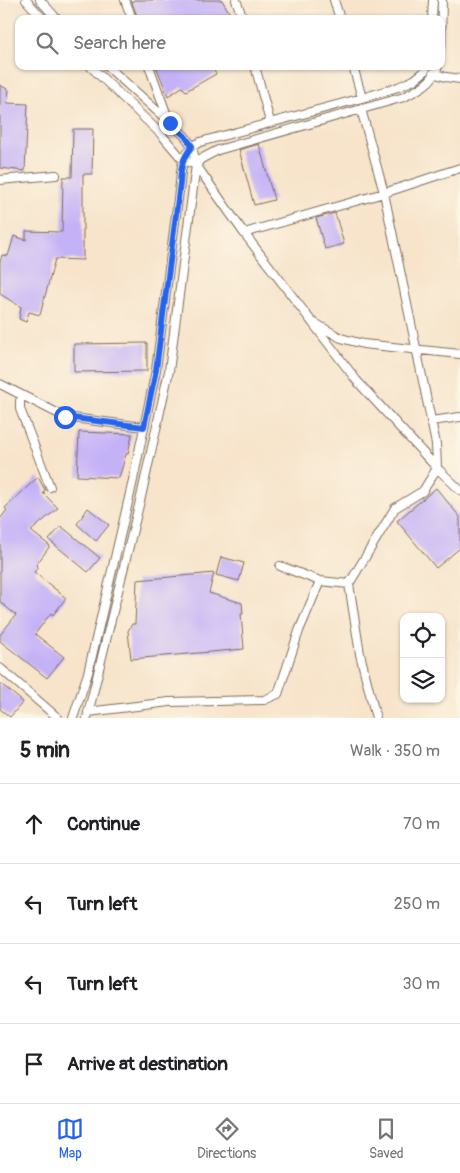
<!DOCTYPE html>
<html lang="en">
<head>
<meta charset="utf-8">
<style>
	:root { --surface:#fff; --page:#f2f2f2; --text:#202124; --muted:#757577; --line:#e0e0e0; --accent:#2563eb }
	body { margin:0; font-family:Pangolin,sans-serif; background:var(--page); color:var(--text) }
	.controls { position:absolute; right:15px; bottom:15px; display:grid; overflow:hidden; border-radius:10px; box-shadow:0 1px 4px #0004 }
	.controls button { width:45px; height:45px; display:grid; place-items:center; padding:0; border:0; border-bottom:1px solid var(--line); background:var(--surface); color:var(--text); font:25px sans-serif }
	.stop { position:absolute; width:15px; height:15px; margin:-11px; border:4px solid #2563eb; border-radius:50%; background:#fff }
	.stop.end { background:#2563eb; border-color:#fff; box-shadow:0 1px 5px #0008 }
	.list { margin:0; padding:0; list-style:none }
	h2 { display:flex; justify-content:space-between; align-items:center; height:65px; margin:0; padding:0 20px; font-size:21px }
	h2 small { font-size:16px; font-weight:400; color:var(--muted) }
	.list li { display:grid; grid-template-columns:32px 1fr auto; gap:15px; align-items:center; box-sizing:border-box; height:80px; padding:0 20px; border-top:1px solid var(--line) }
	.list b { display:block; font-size:19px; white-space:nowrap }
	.list em { font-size:16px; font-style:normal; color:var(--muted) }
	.icon { flex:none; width:28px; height:28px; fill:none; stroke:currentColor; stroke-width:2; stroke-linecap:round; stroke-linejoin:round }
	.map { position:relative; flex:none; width:460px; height:718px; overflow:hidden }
	.search { position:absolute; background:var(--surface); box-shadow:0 1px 4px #0004; left:15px; right:15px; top:15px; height:55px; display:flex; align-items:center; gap:12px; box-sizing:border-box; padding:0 18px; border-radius:10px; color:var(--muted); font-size:19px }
	.sheet { height:385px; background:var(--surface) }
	nav { display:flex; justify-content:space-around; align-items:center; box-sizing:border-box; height:70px; border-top:1px solid var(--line); background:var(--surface); font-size:14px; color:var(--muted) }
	nav a { display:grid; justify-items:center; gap:2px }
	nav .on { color:var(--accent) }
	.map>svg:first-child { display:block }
	.building { fill:#c4b2f7 }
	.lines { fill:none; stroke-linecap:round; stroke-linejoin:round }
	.minor-casing { stroke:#7d6b5b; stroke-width:10 }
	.minor { stroke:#fff; stroke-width:8 }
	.route { stroke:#2563eb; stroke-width:6 }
</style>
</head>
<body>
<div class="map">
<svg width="460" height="718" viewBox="0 0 460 718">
	<rect width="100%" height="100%" fill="#fcf5e5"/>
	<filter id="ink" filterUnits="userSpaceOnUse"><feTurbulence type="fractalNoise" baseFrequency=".02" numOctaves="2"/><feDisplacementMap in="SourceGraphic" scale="10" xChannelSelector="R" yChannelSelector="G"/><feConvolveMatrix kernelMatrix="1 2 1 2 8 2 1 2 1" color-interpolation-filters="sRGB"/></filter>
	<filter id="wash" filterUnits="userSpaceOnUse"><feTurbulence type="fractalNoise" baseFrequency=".0096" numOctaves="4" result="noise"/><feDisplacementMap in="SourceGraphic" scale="20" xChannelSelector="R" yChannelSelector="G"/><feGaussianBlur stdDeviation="1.12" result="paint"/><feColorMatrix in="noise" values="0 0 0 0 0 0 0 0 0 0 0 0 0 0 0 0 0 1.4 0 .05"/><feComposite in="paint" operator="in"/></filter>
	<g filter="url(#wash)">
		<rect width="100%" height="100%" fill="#f7e4cb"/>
		<g id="blocks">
			<path class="building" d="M 134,0 L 222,0 L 233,19 L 138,19 L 132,2 Z
				M 156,66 L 211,66 L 216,74 L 186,91 L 182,87 L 168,96 Z
				M 0,85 L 9,90 L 7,103 L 28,104 L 25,171 L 0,168 Z
				M 73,129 L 93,129 L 92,174 L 83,174 L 83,260 L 55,259 L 40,315 L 29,312 L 26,322 L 19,319 L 21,307 L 0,294 L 0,262 L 2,255 L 8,256 L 14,236 L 26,240 L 26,231 L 62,232 L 63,177 L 72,177 Z
				M 259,144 L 274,200 L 254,205 L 239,150 Z
				M 335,213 L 344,244 L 325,249 L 316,218 Z
				M 147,343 L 147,371 L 74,372 L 74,344 Z
				M 79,432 L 132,434 L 128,454 L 126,454 L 119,478 L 77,476 Z
				M 38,477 L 45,490 L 43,493 L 58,508 L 31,531 L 50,546 L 36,565 L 38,567 L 34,572 L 66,598 L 53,615 L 51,613 L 35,634 L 64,657 L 47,678 L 0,641 L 0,635 L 16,615 L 0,602 L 0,519 L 7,510 L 5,508 Z
				M 436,488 L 460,517 L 460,548 L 436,568 L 397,521 Z
				M 88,508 L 109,525 L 96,541 L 77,524 Z
				M 61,526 L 100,558 L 88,572 L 49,540 Z
				M 221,557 L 244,563 L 239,581 L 216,575 Z
				M 214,573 L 209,593 L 242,603 L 243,614 L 241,614 L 244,649 L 131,659 L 128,631 L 132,624 L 135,624 L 137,580 Z
				M 0,683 L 23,702 L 10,717 L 0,709 Z"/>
		</g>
	</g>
	<g filter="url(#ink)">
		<use href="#blocks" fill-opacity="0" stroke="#7d6b5b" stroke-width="1"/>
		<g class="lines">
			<g class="minor-casing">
				<path id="minor" d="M 26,0 L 43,19
					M 40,0 L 57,19
					M 125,0 L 132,19
					M 236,0 L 243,19
					M 334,0 L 340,19
					M 432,19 L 433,0
					M 441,46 L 442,0
					M 90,66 L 161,134 L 183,160 L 196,165
					M 107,66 L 185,136 L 192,146 L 196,165 L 244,233 L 357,381 L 437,468 L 460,490
					M 149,66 L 169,121
					M 255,66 L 270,122
					M 353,66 L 362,98
					M 433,73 L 446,77 L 460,79
					M 361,109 L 384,193 L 436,444 L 437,468 L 423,491 L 395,508 L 349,584 L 360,654 L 376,718
					M 0,180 L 56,175
					M 244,233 L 384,193 L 460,168
					M 313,322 L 341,338 L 363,344 L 460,354
					M 0,384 L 65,417 L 144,427
					M 22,395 L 20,401 L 20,409 L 50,487
					M 431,421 L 460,417
					M 280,566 L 320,581
					M 0,668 L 58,718
					M 88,712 L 169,702 L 264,700 L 278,694 L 299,631 L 320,581 L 349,584
					M 73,718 L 88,673 L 132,485 L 156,370 L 180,183 C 181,166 183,150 200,142 L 362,98 L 398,87 L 414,80 L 424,72 L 427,66
					M 87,718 L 141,497 L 169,371 L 196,165 L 201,159 L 218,150 L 404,97 C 419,89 433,83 438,66"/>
			</g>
			<use href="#minor" class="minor"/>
		</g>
	</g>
	<g class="lines" filter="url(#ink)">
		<path class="route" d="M 65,417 L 144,427 L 156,370 L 180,183 C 181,166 182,160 192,146 L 185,136 L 170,123"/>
	</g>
</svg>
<div class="controls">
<button><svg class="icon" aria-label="locate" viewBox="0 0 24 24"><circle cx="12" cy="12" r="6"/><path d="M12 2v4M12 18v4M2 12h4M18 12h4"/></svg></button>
<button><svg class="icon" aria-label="layers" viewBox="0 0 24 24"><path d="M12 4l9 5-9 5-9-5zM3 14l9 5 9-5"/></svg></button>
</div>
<div class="stop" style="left:65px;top:417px"></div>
<div class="stop end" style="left:170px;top:123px"></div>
<div class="search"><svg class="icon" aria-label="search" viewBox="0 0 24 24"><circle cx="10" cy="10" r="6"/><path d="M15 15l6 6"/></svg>Search here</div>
</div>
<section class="sheet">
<h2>5 min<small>Walk · 350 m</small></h2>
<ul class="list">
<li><svg class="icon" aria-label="ahead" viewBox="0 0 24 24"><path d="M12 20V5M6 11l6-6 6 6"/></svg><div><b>Continue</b></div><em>70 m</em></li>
<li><svg class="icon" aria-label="left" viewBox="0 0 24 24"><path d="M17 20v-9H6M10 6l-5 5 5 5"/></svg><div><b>Turn left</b></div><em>250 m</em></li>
<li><svg class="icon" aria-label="left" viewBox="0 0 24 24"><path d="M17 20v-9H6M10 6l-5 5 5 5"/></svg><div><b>Turn left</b></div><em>30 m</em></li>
<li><svg class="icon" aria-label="arrive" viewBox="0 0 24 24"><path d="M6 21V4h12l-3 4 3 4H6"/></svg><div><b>Arrive at destination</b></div></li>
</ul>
</section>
<nav>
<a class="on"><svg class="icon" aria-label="map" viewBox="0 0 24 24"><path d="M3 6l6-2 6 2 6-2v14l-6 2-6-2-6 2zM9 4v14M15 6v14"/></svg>Map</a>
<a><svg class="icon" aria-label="directions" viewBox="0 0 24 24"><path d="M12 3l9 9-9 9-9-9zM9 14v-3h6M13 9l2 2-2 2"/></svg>Directions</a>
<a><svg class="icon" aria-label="saved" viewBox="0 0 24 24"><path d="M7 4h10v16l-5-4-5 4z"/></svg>Saved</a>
</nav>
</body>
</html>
